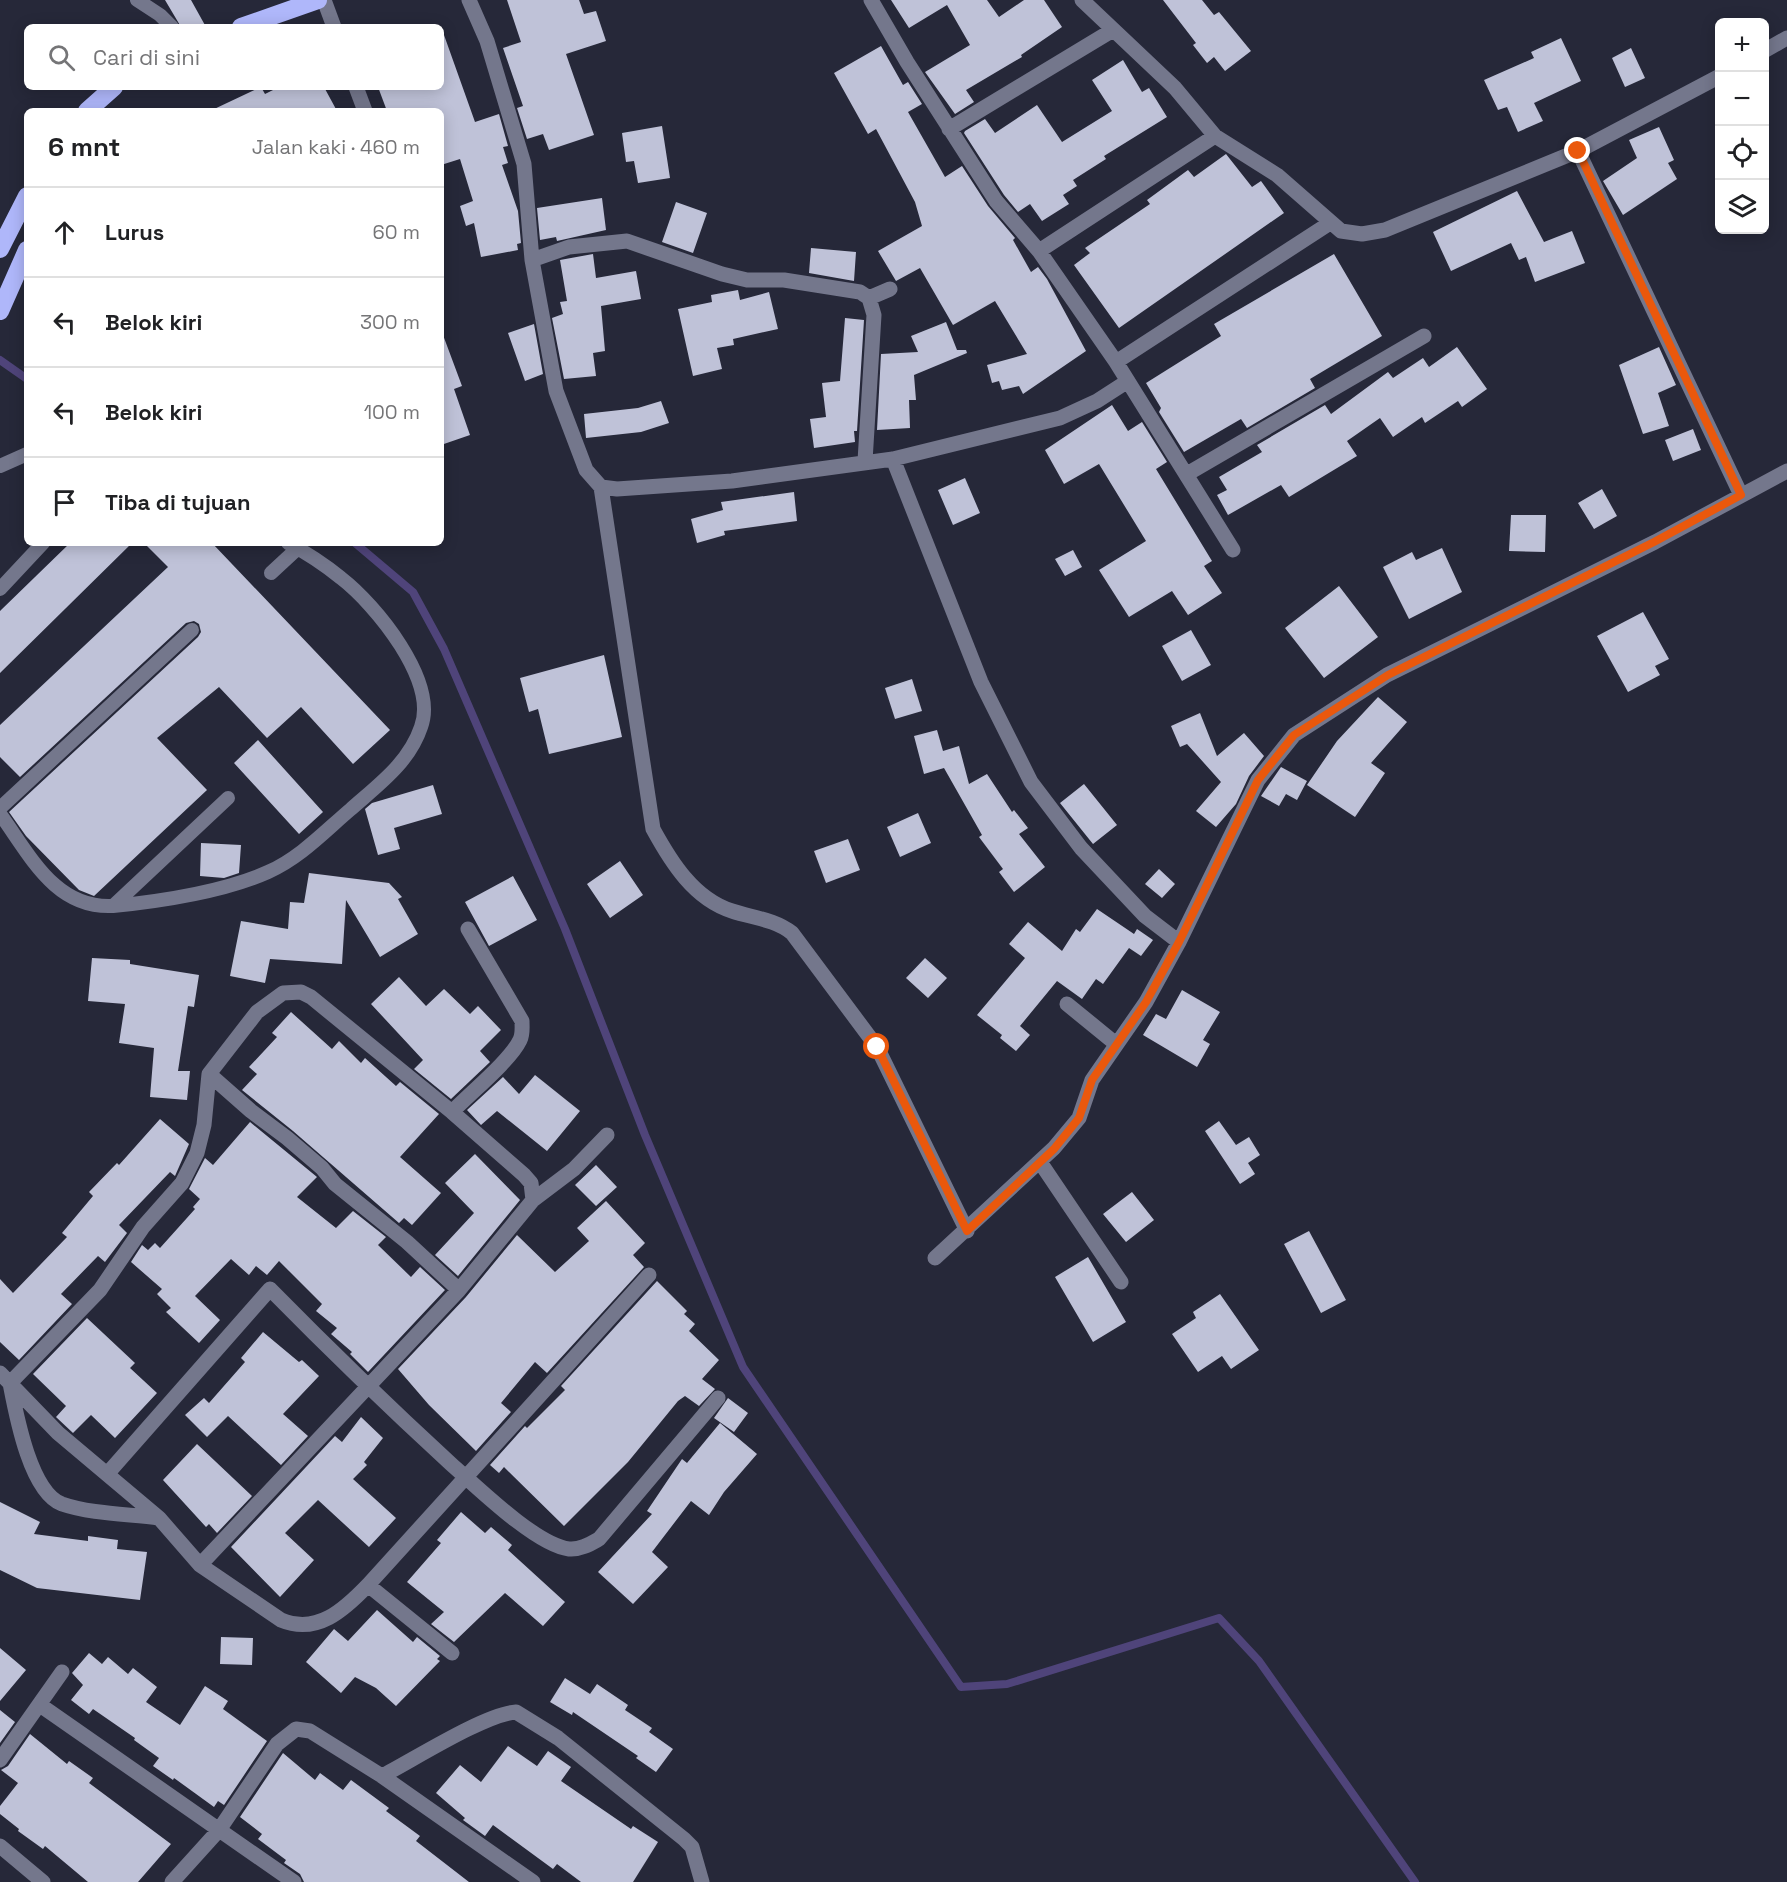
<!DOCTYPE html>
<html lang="id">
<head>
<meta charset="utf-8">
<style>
	:root { --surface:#fff; --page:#f2f2f2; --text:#202124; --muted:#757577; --line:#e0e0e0 }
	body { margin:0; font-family:"Space Grotesk",sans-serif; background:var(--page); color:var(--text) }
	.controls { position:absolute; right:18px; top:18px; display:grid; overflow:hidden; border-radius:9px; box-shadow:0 3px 15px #0003 }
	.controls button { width:54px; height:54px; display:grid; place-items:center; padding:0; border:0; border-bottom:2px solid var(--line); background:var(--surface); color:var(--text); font:30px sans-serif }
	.stop { position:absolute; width:18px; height:18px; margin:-14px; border:4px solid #ea580c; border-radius:50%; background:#fff }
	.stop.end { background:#ea580c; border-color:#fff; box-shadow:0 2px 6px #0008 }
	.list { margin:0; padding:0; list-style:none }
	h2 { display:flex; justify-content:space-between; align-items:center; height:78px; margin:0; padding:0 24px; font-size:26px }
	h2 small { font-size:20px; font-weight:400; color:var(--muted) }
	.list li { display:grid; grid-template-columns:39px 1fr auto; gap:18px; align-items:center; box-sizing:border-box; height:90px; padding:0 24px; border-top:2px solid var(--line) }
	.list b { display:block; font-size:22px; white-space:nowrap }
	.list em { font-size:20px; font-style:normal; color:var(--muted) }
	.icon { flex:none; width:33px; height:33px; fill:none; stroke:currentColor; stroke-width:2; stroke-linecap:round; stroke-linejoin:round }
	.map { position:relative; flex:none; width:1787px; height:1882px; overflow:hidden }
	.search { position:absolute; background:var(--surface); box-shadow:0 3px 15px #0003; left:24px; top:24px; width:420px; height:66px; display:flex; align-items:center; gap:15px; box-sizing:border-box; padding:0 21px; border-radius:9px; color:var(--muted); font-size:22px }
	.panel { position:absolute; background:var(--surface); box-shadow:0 3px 15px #0003; left:24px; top:108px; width:420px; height:438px; border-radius:9px }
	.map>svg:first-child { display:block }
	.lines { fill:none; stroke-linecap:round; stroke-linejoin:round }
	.stream { stroke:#4f447a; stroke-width:8 }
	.building { fill:#bfc2d8 }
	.lane { stroke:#74778c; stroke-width:14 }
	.street { stroke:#74778c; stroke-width:15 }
	.highway { stroke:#afb7fa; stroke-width:18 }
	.route { stroke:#ea580c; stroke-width:8 }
</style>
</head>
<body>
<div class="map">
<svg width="1787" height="1882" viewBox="0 0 1787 1882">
	<rect width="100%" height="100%" fill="#262839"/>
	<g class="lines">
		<path class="stream" d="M 0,360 L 27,379
			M 355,543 L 413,592 L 444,649 L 565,929 L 645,1135 L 743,1367 L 961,1687 L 1007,1684 L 1219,1618 L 1259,1661 L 1415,1882"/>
	</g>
	<path class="building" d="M 165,0 L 191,0 L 206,27 L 181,27 Z
		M 507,0 L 579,0 L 584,14 L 596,11 L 606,41 L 566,54 L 594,135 L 549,150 L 543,134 L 527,139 L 517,108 L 523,106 L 503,48 L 521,42 Z
		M 891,0 L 987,0 L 999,17 L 1024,0 L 1044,0 L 1062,27 L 1021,55 L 1022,57 L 966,90 L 974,102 L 955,114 L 925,72 L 970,45 L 947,5 L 909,28 Z
		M 1163,0 L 1202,0 L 1214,15 L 1219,12 L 1251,51 L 1225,71 L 1214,57 L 1207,63 L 1193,45 L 1196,43 Z
		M 444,35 L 475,122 L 499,114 L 508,146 L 503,147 L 508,163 L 502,165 L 518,211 L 521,243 L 517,244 L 518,250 L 481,257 L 474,223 L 466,226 L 460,206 L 473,201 L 460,159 L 441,165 L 441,111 L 387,111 L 378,87 L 441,87 L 441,36 Z
		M 1561,38 L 1581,81 L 1534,103 L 1543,121 L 1518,132 L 1507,107 L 1498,110 L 1484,80 L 1534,58 L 1531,52 Z
		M 881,46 L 903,85 L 908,82 L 922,104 L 908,112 L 945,177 L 962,166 L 988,206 L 1015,238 L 1013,240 L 1031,272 L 1038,267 L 1047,279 L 1086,351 L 1023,394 L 1019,386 L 1002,390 L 999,381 L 992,383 L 987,365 L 1027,354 L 995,301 L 953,325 L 920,268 L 896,281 L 878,251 L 922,226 L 915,202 L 876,129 L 868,134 L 834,73 Z
		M 1631,48 L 1645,78 L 1625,87 L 1612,58 Z
		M 1123,60 L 1142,92 L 1149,88 L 1167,117 L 1104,156 L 1106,159 L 1073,180 L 1077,186 L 1063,195 L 1069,204 L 1042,221 L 1030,204 L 1018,212 L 1004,195 L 964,133 L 965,131 L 985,119 L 995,133 L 1037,105 L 1062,142 L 1112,111 L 1092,80 Z
		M 261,87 L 265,94 L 279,87 L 324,87 L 337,111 L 210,111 Z
		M 662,126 L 670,178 L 638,183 L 634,161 L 626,162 L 622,133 Z
		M 1659,127 L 1674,160 L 1668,163 L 1677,179 L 1623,215 L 1603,181 L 1637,158 L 1629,140 Z
		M 1226,154 L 1252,187 L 1261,181 L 1284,213 L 1119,328 L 1074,265 L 1090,253 L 1085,248 L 1150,204 L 1147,200 L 1188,170 L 1194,177 Z
		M 1517,191 L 1544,242 L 1572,231 L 1585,263 L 1535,282 L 1526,257 L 1519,260 L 1511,243 L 1451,271 L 1433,232 Z
		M 602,198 L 606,230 L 557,241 L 556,237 L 540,240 L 537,208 Z
		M 676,202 L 707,213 L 693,253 L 662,242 Z
		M 811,248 L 856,252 L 854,281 L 809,273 Z
		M 593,254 L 596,278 L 636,271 L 641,299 L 601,306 L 605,351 L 593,353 L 596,376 L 564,379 L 552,318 L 563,314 L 560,302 L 567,301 L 560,260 Z
		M 1334,254 L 1382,336 L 1310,379 L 1315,388 L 1247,428 L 1241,419 L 1184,452 L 1159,412 L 1161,408 L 1146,383 L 1221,336 L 1214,324 Z
		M 738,290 L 740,300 L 769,292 L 778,329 L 733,339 L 734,345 L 717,348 L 722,369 L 693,376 L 678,309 L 712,302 L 711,295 Z
		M 845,318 L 864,320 L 857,431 L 854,431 L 855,442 L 814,448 L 810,419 L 826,417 L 822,383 L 840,381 Z
		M 946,322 L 957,350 L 966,350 L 967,353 L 914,375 L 916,400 L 909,400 L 910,428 L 877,430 L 881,354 L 918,352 L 911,336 Z
		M 534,324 L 543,374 L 525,381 L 508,333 Z
		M 443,335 L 462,386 L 454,389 L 470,435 L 441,445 Z
		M 1457,347 L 1487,389 L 1462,407 L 1458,401 L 1425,423 L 1422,417 L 1393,437 L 1380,418 L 1347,441 L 1357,456 L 1289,497 L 1281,485 L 1228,515 L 1217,495 L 1227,490 L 1219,477 L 1262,452 L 1257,445 L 1325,405 L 1331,414 L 1388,372 L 1393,378 L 1423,358 L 1429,367 Z
		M 1659,347 L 1676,385 L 1658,393 L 1669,426 L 1643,434 L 1619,365 Z
		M 661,401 L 669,423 L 641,432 L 586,438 L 584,414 L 638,408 Z
		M 1112,405 L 1128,431 L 1142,422 L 1167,462 L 1156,469 L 1212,561 L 1204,566 L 1222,593 L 1188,615 L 1172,591 L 1129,617 L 1099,570 L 1146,541 L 1099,464 L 1064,484 L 1045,450 Z
		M 1693,429 L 1701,450 L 1673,461 L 1665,440 Z
		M 965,478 L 980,513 L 953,525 L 938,490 Z
		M 1602,489 L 1617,516 L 1594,529 L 1578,503 Z
		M 794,492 L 797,521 L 724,531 L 725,535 L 697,543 L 691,519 L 723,510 L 721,502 Z
		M 1511,515 L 1546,515 L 1545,552 L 1509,551 Z
		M 70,543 L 132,543 L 0,673 L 0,611 Z
		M 144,543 L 212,543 L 390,730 L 353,764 L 301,707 L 267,738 L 219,687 L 157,738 L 207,790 L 94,896 L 79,890 L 26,836 L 9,812 L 198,637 L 201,632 L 199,624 L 194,621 L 186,623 L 20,777 L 0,757 L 0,725 L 168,567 Z
		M 1442,548 L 1462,592 L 1409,619 L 1383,567 L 1412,552 L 1416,560 Z
		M 1073,550 L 1082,567 L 1065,576 L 1055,559 Z
		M 1339,586 L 1378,637 L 1324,678 L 1285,628 Z
		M 1643,612 L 1669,659 L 1655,666 L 1660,675 L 1628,692 L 1597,636 Z
		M 1191,630 L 1211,665 L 1182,681 L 1162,646 Z
		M 604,655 L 622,737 L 549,754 L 538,709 L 529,712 L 520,678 Z
		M 912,679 L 922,711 L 895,719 L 885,688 Z
		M 1378,697 L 1407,722 L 1371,763 L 1385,773 L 1355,817 L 1307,785 L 1337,741 Z
		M 1200,713 L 1217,756 L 1244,733 L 1264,756 L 1249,776 L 1236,804 L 1216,827 L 1196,811 L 1221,782 L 1187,744 L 1180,747 L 1171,726 Z
		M 937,730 L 943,751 L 959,746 L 969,784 L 987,774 L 1012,812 L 1014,810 L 1028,828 L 1019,834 L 1045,867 L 1014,892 L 999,872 L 1003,869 L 979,837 L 982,835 L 944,768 L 924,774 L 914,736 Z
		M 258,740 L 323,812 L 299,834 L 234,763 Z
		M 1281,767 L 1307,781 L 1297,800 L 1286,794 L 1279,806 L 1261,796 Z
		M 1084,784 L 1117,825 L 1093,844 L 1060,803 Z
		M 433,785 L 442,814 L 394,828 L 400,849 L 378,855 L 365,809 L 372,803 Z
		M 918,813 L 931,843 L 900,857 L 887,827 Z
		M 848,839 L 860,870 L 826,883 L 814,851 Z
		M 201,843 L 241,845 L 239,873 L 224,878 L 200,876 Z
		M 620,861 L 643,895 L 610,918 L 587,884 Z
		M 1159,869 L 1175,884 L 1162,898 L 1145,884 Z
		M 309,873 L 389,883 L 402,897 L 398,899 L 418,934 L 380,957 L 346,900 L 342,964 L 270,959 L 265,983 L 230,976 L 241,921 L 288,929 L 290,902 L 304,903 Z
		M 513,876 L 537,920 L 489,946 L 465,902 Z
		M 1097,909 L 1134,934 L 1137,929 L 1153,940 L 1141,956 L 1129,948 L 1103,984 L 1096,979 L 1082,999 L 1057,981 L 1020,1026 L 1030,1035 L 1016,1051 L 1000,1038 L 1002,1035 L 977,1015 L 1025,958 L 1009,944 L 1028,922 L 1062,951 L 1076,929 L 1080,932 Z
		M 92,958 L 130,960 L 130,964 L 199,975 L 194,1007 L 188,1006 L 178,1071 L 190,1071 L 187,1100 L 150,1097 L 154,1048 L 119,1043 L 125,1004 L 88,1001 Z
		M 925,958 L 947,978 L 928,998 L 906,978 Z
		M 399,977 L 426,1006 L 444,989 L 470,1014 L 478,1006 L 501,1030 L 480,1051 L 490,1062 L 451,1099 L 414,1069 L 423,1060 L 371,1004 Z
		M 1182,990 L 1220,1012 L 1203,1040 L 1210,1044 L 1197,1067 L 1143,1035 L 1156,1014 L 1166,1019 Z
		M 291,1012 L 332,1049 L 339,1041 L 361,1063 L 365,1058 L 396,1086 L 400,1082 L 439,1114 L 400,1157 L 441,1193 L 412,1225 L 404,1218 L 399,1223 L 293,1131 L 242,1090 L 257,1074 L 249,1067 L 277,1037 L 272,1033 Z
		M 535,1075 L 580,1111 L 547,1151 L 497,1111 L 481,1125 L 467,1110 L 503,1077 L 519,1094 Z
		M 160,1119 L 189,1144 L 175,1176 L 170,1172 L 119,1225 L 127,1233 L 105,1262 L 98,1256 L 61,1294 L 72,1304 L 19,1360 L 0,1342 L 0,1279 L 13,1293 L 67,1237 L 62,1233 L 93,1196 L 89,1192 L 117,1163 L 119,1165 Z
		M 1219,1121 L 1236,1145 L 1249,1137 L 1260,1155 L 1248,1163 L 1255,1174 L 1240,1184 L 1205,1131 Z
		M 250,1122 L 317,1177 L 297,1197 L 336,1228 L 353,1211 L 386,1237 L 378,1245 L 411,1277 L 420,1267 L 445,1290 L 368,1372 L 350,1354 L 352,1352 L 331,1334 L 337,1328 L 316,1311 L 322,1304 L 279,1261 L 267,1275 L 256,1266 L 249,1275 L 231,1259 L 195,1296 L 220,1320 L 199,1343 L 166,1312 L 171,1308 L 157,1294 L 162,1289 L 131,1262 L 142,1245 L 148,1250 L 155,1243 L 160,1248 L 195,1209 L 193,1207 L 200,1199 L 189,1189 L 205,1158 L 213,1165 Z
		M 475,1154 L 520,1200 L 458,1276 L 435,1255 L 474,1213 L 445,1183 Z
		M 596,1165 L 617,1187 L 596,1206 L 575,1185 Z
		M 1132,1192 L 1154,1220 L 1126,1242 L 1103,1214 Z
		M 606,1201 L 645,1243 L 633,1255 L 644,1267 L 547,1373 L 535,1362 L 501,1403 L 511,1412 L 476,1451 L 429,1405 L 398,1369 L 466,1297 L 517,1235 L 555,1272 L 589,1241 L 577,1228 Z
		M 1309,1231 L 1346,1300 L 1321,1313 L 1284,1244 Z
		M 1088,1257 L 1126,1322 L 1093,1342 L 1055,1277 Z
		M 657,1281 L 687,1311 L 684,1314 L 695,1324 L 689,1331 L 719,1360 L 702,1379 L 715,1389 L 699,1406 L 685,1396 L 678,1401 L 628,1462 L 564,1526 L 504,1467 L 499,1473 L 490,1465 L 525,1426 L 527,1428 L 565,1390 L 561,1386 Z
		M 1220,1294 L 1259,1350 L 1231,1369 L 1222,1356 L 1198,1372 L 1172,1334 L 1196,1318 L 1193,1312 Z
		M 87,1318 L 135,1363 L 130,1368 L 157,1393 L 115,1438 L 91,1415 L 73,1433 L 56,1417 L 66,1406 L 33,1374 Z
		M 263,1332 L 299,1362 L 302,1360 L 319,1376 L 283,1414 L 308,1436 L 281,1465 L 228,1416 L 207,1437 L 185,1415 L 204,1398 L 209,1403 L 245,1362 L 241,1358 Z
		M 728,1398 L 748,1413 L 734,1432 L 714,1418 Z
		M 361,1417 L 383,1438 L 364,1462 L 367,1465 L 353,1479 L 396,1518 L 369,1547 L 318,1500 L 285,1533 L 314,1560 L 280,1597 L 231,1547 L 335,1436 L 342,1442 Z
		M 720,1423 L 757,1454 L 724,1492 L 709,1515 L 691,1501 L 652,1552 L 668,1567 L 633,1604 L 598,1572 L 652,1514 L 647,1511 L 682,1459 L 687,1463 Z
		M 197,1444 L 252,1496 L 217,1533 L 209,1524 L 206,1527 L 163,1480 Z
		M 0,1502 L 40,1522 L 34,1534 L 88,1541 L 88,1536 L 118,1540 L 117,1549 L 147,1552 L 140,1600 L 37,1588 L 0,1570 Z
		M 461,1512 L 485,1533 L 491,1527 L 512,1545 L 508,1550 L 565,1602 L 543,1626 L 505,1593 L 454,1642 L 431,1624 L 444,1612 L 407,1582 L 441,1543 L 437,1540 Z
		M 377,1610 L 413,1642 L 417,1637 L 440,1656 L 437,1659 L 440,1661 L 396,1706 L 376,1688 L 355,1677 L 341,1693 L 306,1662 L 334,1629 L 348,1641 Z
		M 221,1637 L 253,1638 L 252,1665 L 220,1664 Z
		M 0,1648 L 26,1670 L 0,1701 Z
		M 89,1653 L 102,1664 L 108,1657 L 128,1674 L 133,1668 L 157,1687 L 146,1702 L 180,1725 L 205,1686 L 228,1701 L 223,1709 L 267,1741 L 224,1805 L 218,1801 L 214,1807 L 174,1778 L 173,1780 L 153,1766 L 159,1758 L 134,1740 L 135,1738 L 93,1709 L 89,1714 L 71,1700 L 83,1685 L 72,1673 Z
		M 565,1678 L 590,1694 L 597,1684 L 628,1705 L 625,1710 L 652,1728 L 649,1732 L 673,1749 L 656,1772 L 636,1758 L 638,1756 L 573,1712 L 572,1715 L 550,1702 Z
		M 0,1710 L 15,1722 L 0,1743 Z
		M 30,1734 L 67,1764 L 69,1761 L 93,1778 L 89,1783 L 171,1844 L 138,1882 L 88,1882 L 45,1846 L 43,1849 L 18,1831 L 19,1829 L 0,1814 L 0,1806 L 18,1783 L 1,1770 L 8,1766 Z
		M 508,1746 L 537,1766 L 548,1751 L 571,1767 L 561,1781 L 631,1829 L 633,1826 L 658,1842 L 633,1882 L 581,1882 L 557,1864 L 553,1869 L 493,1825 L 485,1836 L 463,1820 L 465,1818 L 436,1793 L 460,1765 L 481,1782 Z
		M 283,1753 L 315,1780 L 320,1773 L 343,1790 L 351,1780 L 389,1808 L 386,1811 L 420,1836 L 416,1841 L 469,1882 L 304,1882 L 300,1874 L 284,1863 L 286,1860 L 258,1839 L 262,1834 L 240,1817 Z"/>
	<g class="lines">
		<path class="lane" d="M 137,0 L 160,15 L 172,27
			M 0,466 L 27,454
			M 271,573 L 298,548
			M 0,589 L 43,543
			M 0,808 L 192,630
			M 0,814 C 30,855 55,909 113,906 C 162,901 223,892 268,872 C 300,858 325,831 351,809 C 378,785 409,763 421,727 C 438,681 376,605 341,578 C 325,565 307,553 288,543
			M 113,906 L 228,798"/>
		<path class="street" d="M 324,0 L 334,27
			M 469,0 L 487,41 L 524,164 L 532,260 L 556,391 L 586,470 L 601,487 L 617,489 L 732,481 L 893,459 L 1060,418 L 1097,401 L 1128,381
			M 871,0 L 907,62 L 996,201 L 1039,251 L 1215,136
			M 1082,0 L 1175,88 L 1215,136 L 1277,175 L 1341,231 L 1362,234 L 1385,230 L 1578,151 L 1720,76
			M 1764,51 L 1787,38
			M 356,87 L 365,111
			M 949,129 L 1113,30
			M 1578,151 L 1741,495
			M 1039,251 L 1116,362 L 1233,550
			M 532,260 L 569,247 L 627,241 L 722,274 L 747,280 L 784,280 L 860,292 L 869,298 L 874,315 L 865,461
			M 869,298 L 890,289
			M 1116,362 L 1330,223
			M 893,459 L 981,682 L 1031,782 L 1081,848 L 1145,916 L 1179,942 L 1258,780 L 1294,735 L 1387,675 L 1655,542 L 1787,471
			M 1187,474 L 1424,336
			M 601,487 L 653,829 C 671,862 694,899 732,911 C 753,918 774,919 792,933 L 877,1047 L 967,1231
			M 1067,1004 L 1116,1044
			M 209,1074 L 251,1111 L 287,1138 L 322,1168 L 335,1184 L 407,1242 L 459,1290
			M 452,1112 C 469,1094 510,1061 520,1040 C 523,1034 522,1028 522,1021 L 468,929
			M 1040,1162 L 1121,1282
			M 533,1200 L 574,1169 L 607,1135
			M 935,1258 L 1054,1148 L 1079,1118 L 1092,1080 L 1146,1002 L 1179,942
			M 0,1373 L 58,1433 L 159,1518 L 200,1565 L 281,1620 C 317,1635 344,1610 368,1585 L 649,1275
			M 108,1473 L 270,1289 C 329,1349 389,1407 451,1464 C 476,1486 536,1545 569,1549 C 580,1550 590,1544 599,1539 L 718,1398
			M 159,1518 C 128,1514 91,1514 62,1504 C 30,1492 16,1414 10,1383 L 100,1290 L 143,1227 L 182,1183 L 197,1153 L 204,1125 L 209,1074 L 257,1012 L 283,993 L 301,992 L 311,997 L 452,1112 L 524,1175 L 531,1183 L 533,1200 L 459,1290 L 200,1565
			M 368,1585 L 452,1653
			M 40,1705 L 294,1882
			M 0,1760 L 62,1672
			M 382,1776 C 413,1760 485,1714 516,1712 L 558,1738 L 684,1839 L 692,1847 L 702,1882
			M 0,1846 L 43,1882
			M 172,1882 L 219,1830 L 277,1744 L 296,1729 L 310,1731 L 382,1776 L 533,1882"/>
		<path class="highway" d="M 241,27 L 318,0
			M 87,111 L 114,87
			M 0,249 L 27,196
			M 0,311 L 27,250"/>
	</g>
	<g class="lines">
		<path class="route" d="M 877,1047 L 967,1231 L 1054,1149 L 1079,1118 L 1092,1080 L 1146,1002 L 1179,942 L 1258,780 L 1294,735 L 1388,675 L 1654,542 L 1741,495 L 1578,151"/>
	</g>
</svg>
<div class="controls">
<button>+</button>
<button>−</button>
<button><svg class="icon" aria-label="locate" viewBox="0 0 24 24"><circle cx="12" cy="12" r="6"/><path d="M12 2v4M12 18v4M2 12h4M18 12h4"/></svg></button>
<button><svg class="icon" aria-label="layers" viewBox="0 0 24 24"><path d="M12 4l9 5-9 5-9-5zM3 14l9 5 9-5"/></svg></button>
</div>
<div class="stop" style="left:877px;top:1047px"></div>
<div class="stop end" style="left:1578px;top:151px"></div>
<div class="search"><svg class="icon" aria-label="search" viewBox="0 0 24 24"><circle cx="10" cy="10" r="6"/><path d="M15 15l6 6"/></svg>Cari di sini</div>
<section class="panel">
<h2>6 mnt<small>Jalan kaki · 460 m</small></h2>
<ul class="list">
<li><svg class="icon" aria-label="ahead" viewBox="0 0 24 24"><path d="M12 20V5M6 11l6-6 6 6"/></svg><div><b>Lurus</b></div><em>60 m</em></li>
<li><svg class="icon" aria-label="left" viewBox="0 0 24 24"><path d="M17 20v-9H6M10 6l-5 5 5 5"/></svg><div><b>Belok kiri</b></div><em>300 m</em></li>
<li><svg class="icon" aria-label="left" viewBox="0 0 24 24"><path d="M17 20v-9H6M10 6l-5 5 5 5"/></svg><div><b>Belok kiri</b></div><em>100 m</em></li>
<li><svg class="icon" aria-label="arrive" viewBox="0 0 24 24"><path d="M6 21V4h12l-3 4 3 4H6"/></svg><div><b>Tiba di tujuan</b></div></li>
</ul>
</section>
</div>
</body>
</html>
